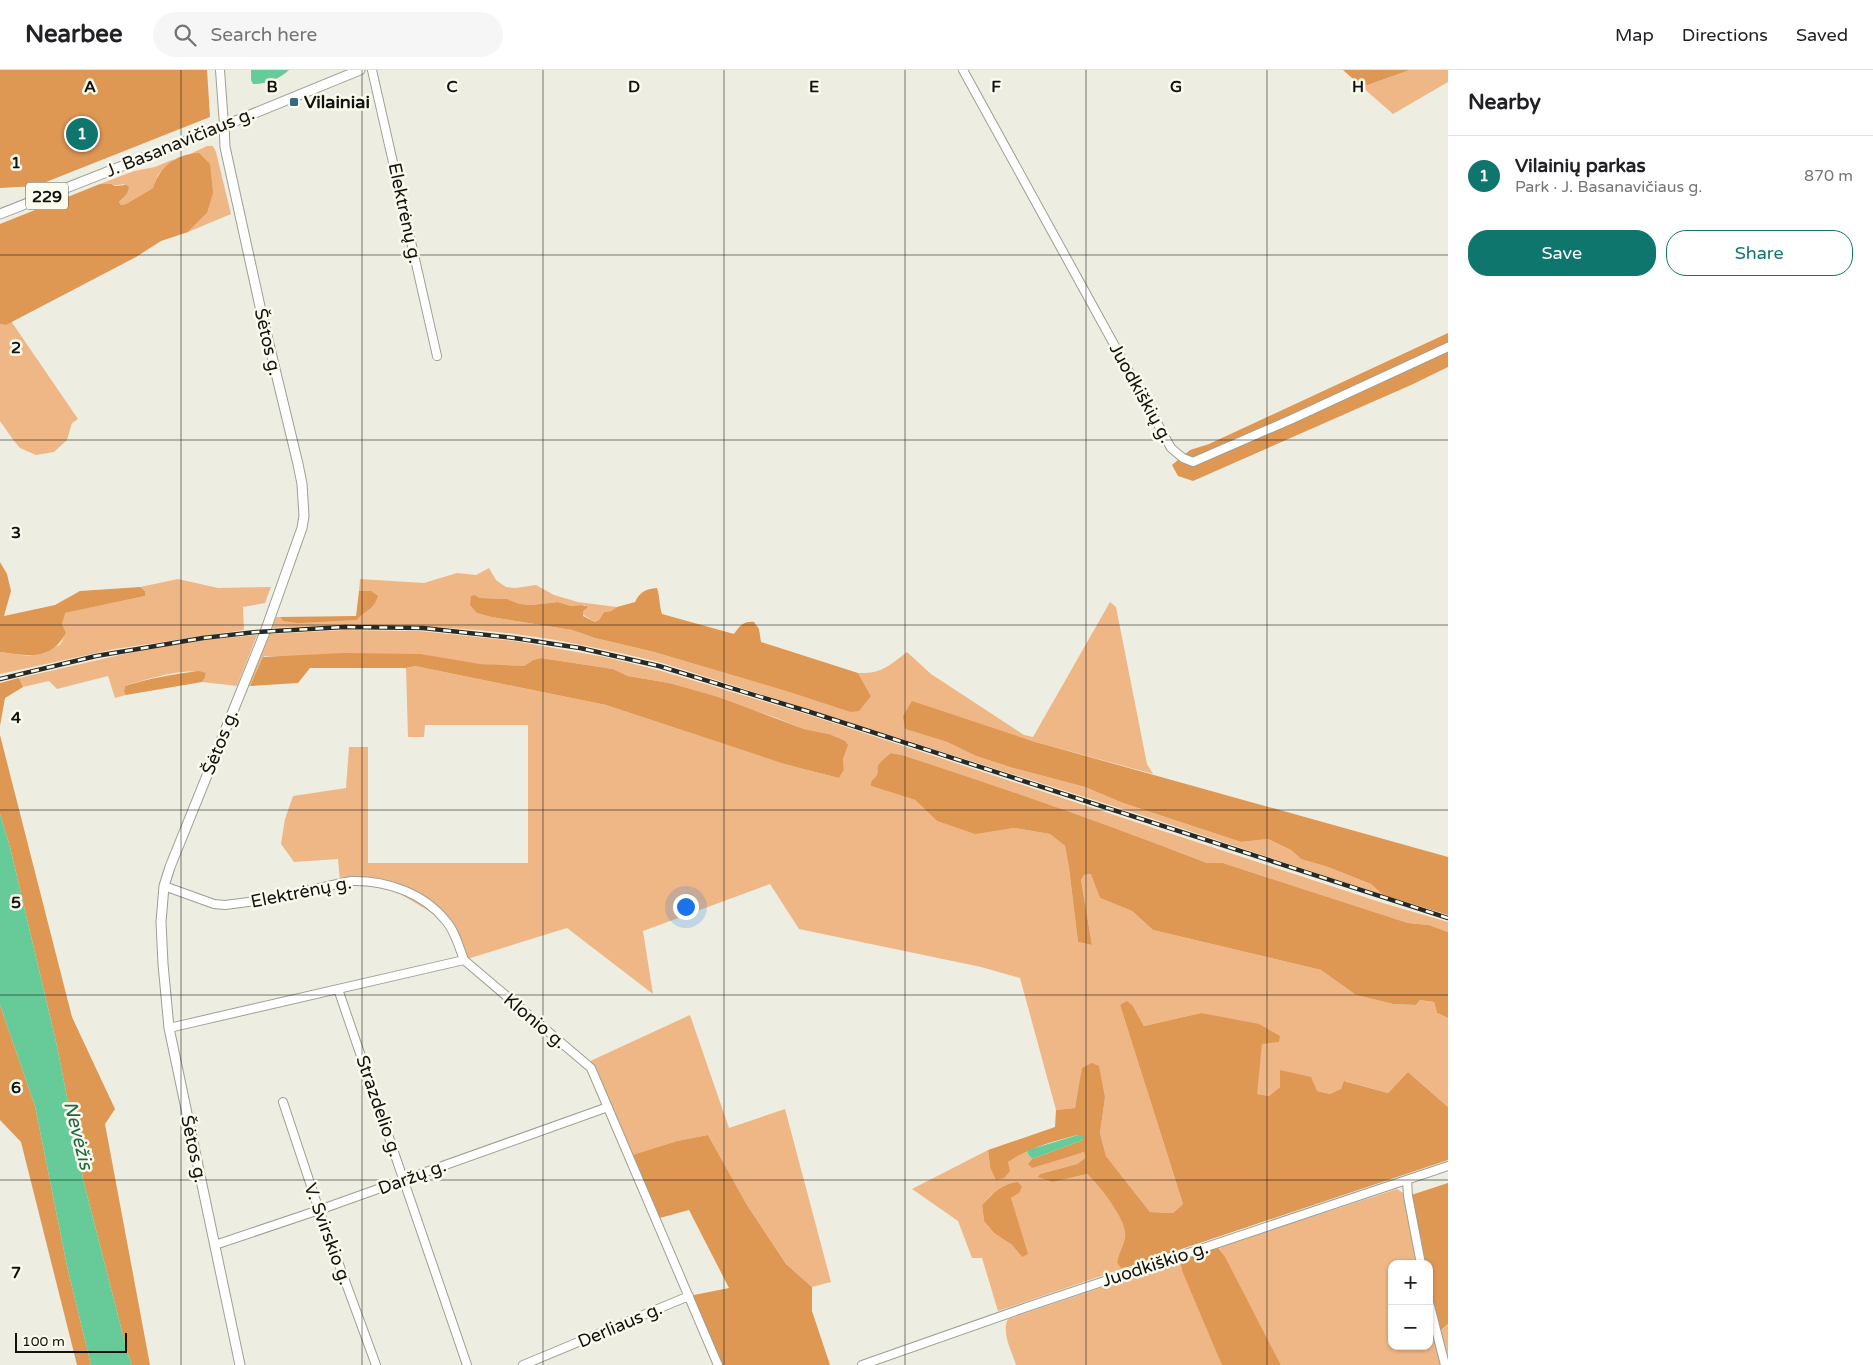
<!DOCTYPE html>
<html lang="en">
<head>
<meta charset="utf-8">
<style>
	:root { --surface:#fff; --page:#f6f6f6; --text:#202124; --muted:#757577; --line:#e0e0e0; --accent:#0f766e }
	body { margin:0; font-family:"Varela Round",sans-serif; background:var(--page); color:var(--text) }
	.controls { position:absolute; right:15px; bottom:15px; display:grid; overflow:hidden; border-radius:10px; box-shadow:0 1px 4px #0004 }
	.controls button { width:45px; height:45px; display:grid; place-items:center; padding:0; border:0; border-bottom:1px solid var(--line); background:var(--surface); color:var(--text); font:25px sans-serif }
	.scale { position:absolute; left:15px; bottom:12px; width:112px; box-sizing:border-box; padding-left:5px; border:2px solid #12130e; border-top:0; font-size:14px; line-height:18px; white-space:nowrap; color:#12130e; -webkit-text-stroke:4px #fafbee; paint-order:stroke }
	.you { position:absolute; left:685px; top:836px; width:18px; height:18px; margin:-12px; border:4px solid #fff; border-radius:50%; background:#1a73e8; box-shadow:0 0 0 8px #1a73e833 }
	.badge { display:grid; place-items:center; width:32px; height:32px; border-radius:50%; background:var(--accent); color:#fff; font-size:16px; font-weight:700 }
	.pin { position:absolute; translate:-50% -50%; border:2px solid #fff; box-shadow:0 1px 5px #0006 }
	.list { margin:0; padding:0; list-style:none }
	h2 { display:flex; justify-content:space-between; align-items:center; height:65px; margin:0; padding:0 20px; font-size:21px }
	h2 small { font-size:16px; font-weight:400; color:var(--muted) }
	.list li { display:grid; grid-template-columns:32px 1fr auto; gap:15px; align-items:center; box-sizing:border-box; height:80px; padding:0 20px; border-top:1px solid var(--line) }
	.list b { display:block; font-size:19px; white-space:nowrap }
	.list p { margin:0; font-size:16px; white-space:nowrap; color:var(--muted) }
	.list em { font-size:16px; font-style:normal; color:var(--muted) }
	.actions { display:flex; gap:10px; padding:15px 20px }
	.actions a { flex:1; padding:11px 0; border:1px solid var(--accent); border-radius:20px; text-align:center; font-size:18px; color:var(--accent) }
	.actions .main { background:var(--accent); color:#fff }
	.icon { flex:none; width:28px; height:28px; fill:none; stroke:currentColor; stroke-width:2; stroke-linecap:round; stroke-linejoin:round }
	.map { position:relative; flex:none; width:1448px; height:1295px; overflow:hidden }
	header { display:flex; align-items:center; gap:30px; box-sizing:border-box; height:70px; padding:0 25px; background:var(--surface); border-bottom:1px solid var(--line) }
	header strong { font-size:24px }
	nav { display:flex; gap:28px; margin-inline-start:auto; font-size:18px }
	.search { width:350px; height:45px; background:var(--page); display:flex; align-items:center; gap:12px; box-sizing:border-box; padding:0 18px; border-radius:28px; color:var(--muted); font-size:19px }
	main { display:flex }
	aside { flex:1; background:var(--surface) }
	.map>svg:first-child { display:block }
	.green { fill:#f0b786; fill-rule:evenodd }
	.forest { fill:#df9754 }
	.water { fill:#66cb99 }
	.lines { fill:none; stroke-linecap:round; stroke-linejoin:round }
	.minor-casing { stroke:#9e9f93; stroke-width:10 }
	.major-casing { stroke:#9e9f93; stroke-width:11 }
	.minor { stroke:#fff; stroke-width:8 }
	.major { stroke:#fff; stroke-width:9 }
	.rail-casing { stroke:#282924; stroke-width:4.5 }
	.rail { stroke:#fafbee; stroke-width:2.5; stroke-dasharray:8; stroke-linecap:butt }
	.grid { fill:none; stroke:#12130e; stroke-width:1; stroke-opacity:0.55 }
	.poi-dot { fill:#346a85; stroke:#fafbee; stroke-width:2 }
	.labels { text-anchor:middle; stroke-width:5; stroke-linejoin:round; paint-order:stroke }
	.shield { fill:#fafbee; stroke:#585951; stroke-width:1 }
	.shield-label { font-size:16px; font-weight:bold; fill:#12130e }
	.poi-label { font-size:18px; font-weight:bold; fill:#12130e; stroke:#fafbee; text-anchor:start }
	.street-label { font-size:18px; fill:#12130e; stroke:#fafbee }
	.water-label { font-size:19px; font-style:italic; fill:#1d6746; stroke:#fafbee }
	.grid-label { font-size:16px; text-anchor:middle; font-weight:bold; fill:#12130e; stroke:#fafbee; stroke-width:5; stroke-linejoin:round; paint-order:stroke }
</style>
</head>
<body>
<header>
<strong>Nearbee</strong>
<div class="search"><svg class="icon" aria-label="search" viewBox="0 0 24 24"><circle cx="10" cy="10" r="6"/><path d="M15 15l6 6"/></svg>Search here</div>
<nav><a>Map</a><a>Directions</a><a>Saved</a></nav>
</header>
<main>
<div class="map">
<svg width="1448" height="1295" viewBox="0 0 1448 1295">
	<rect width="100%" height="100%" fill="#edeee1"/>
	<path class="green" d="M 1410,0 L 1448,0 L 1448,12 L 1393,44 L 1362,17 Z
		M 207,76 L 213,76 L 216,82 L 231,144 L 188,162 L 207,143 L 199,84 L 190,84 Z
		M 174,89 L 158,105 L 153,118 L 126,134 L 121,135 L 119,132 L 127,124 L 124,114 C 116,116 109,114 100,114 L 134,101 L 155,97 Z
		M 11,251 L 78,349 L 72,353 L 67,370 L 54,382 L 36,385 L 20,378 L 14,371 L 0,351 L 0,254 L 6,255 Z
		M 489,498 L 496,510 L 506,517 L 515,518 L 536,515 L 554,525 L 578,532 L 617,537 L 611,541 L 604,542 L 599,550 L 595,552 L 582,544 L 585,535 L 571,536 L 558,532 L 531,535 L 520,534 L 507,529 L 480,528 L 475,525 L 477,543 L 491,547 L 572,560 L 595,568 L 654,582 L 789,622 L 850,642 L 871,626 L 858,603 C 881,604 889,596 907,582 L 931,604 L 1024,665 L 1033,667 L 1110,532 L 1116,537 L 1147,694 L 1153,704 L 1032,671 L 905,659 L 947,672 L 976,686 L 1013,698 L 1085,717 L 1123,733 L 1241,772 L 1268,769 L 1291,780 L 1301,789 L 1328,797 L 1371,814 L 1383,825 L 1141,745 L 659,592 C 612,581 563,570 514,564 C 434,554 353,554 272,558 L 276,547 L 280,547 L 283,551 L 357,550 L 362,544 L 371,521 L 359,521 L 360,509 L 424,513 L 457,503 L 476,505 Z
		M 178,509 L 218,518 L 271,517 L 265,533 L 243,537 L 244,560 L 115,579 L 0,604 L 0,582 L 29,586 L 60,575 L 66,563 L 62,554 L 64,543 L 145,526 L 145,521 L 140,517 Z
		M 345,560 L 420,561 L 514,571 L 605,587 L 658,600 L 809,645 L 1383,833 L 1448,852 L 1448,862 L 1429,855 L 1408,853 L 1223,793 L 1207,793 C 1106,754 1005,718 902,685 L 891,683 L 878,697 L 877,705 L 871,716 L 915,730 L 937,751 L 975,763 L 1014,758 L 1050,764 L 1065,776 L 1069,798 L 1078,872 L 1092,875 L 1081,810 L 1084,805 L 1092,804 L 1100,828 L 1132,841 L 1153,860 L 1321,900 L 1356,925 L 1393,934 L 1416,935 L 1420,930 L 1434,932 L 1437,943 L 1448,948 L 1448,1037 L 1408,1002 L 1388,1023 L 1345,1011 L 1342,1019 L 1330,1024 L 1317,1021 L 1280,1000 L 1280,1017 L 1269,1026 L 1256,1024 L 1262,973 L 1279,972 L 1201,943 L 1144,956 L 1133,936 L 1120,935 L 1183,1134 L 1173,1143 L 1150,1142 L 1106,1086 L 1100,1063 L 1105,1028 L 1079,1019 L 1075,1038 L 1056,1040 L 1020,908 L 981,897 L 799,859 L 770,814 L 643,861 L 653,924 L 567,858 L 464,890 L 447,852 L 384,814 L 340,811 L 338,789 L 294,792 L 281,774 L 285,749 L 293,726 L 346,718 L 349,677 L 368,677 L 368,793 L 528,793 L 528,655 L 425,655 L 424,667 L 408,667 L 406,598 L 415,596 L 606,635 L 784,694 L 839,708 L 844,700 L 843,689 L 847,675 L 829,664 L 804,659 L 774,647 L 669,613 L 628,606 L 613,599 L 541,588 L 533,590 L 524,596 L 264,586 L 250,616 L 246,616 L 265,570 L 270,564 Z
		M 257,565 L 237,616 L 202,612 L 205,608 L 206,604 C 188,596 144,610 125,616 L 124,622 L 126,625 L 115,628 L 108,606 L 57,619 L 49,611 L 23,617 L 19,608 L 142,580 L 203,570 Z
		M 690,945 L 729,1058 L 785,1039 L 831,1212 L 812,1217 L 786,1194 L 747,1135 L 708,1065 L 677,1071 L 629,1086 L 586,993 Z
		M 988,1080 L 990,1097 L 1008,1092 L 1028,1080 L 1028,1084 L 1032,1089 L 1028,1094 L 1084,1082 L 1085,1088 L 1077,1094 L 1040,1104 L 1037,1107 L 1053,1112 L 1087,1104 C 1099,1115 1128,1150 1125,1167 C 1124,1175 1118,1184 1117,1193 L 1122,1199 L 998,1241 L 982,1188 L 972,1188 L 958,1151 L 912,1119 ZM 1019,1123 L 1011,1128 L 1022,1187 L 1012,1175 L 994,1163 L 984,1151 L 982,1135 L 992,1124 Z
		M 1397,1119 L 1408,1126 L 1421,1194 L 1392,1194 L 1392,1276 L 1429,1276 L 1429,1232 L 1438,1264 L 1448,1254 L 1448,1295 L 1281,1295 L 1219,1177 Z
		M 1180,1191 L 1182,1201 L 1223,1295 L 1016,1295 C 1012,1282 1001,1262 1008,1249 Z"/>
	<path class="forest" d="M 0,0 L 207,0 L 210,47 L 36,116 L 0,118 Z
		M 1343,0 L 1410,0 L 1362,17 Z
		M 199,83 L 210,94 L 213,123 L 207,143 L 188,162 L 161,171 L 136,187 L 6,255 L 0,254 L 0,154 L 100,114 L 111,114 L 115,116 L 126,115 L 129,117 L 127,124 L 119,132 L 121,135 L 126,134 L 153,118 C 160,97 175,84 199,83 Z
		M 1448,263 L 1448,297 L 1411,315 L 1193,411 L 1178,406 L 1172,395 L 1190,380 L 1209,374 Z
		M 0,492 L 7,504 L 11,521 L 4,546 L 55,535 L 80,521 L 140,517 L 145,521 L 145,526 L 65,543 L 62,554 L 66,563 C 51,591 27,586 0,582 Z
		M 657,518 C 660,527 659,535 662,544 L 734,564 C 740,556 743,551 754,552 L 759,559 L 761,572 L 858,603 L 871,626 L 859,641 L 850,642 L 789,622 L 654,582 L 595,568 L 572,560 L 491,547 L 477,543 L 470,535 L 471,526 L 475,525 L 480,528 L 507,529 L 520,534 L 531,535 L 558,532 L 571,536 L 582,535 L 588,537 L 583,541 L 583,546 L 595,552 L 599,550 L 604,542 L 611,541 L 617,537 L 635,532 C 640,522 645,519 657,518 Z
		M 359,521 L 371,521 L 378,526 C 373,541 366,539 357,550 L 298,553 L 283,551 L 280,547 L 356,546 Z
		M 343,583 L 420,584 L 480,594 L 524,596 L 533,590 L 541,588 L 613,599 L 628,606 L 669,613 L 718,627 L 804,659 L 829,664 L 845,671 L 848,675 L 843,689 L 844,700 L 839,708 L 784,694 L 606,635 L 415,596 L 406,598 L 310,598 L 298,613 L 250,616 L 263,587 Z
		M 199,601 L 206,603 L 205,608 L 202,612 L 126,625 L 124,622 L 125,616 C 150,608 174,604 199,601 Z
		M 19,608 L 23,617 L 5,628 L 0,656 L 0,613 Z
		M 912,631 L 1032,671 L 1448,787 L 1448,845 L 1383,825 L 1371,814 L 1328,797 L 1301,789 L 1291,780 L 1268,769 L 1241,772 L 1123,733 L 1085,717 L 1013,698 L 976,686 L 947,672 L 905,659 L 903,646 Z
		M 0,665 L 72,947 L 115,1039 L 105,1054 L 150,1295 L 132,1295 L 127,1281 L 83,1109 L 57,976 L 10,777 L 0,744 Z
		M 891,683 L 902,685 C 1005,718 1106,754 1207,793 L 1223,793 L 1408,853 L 1429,855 L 1448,862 L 1448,948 L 1437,943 L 1434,932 L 1420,930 L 1416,935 L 1393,934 L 1356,925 L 1321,900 L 1153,860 L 1132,841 L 1100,828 L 1091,804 L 1084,805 L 1081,810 L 1092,875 L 1078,872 L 1069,798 L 1065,776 L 1050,764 L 1014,758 L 975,764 L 937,751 L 915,730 L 871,716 C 871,709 874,710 877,705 C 878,702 877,699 878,696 C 880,691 887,687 891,683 Z
		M 1127,931 L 1133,936 L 1144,956 L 1201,943 L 1259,954 L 1280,966 L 1279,972 L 1262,974 L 1257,1024 L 1269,1026 L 1280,1017 L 1280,1000 L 1311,1007 L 1317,1021 L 1330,1024 L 1341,1019 L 1344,1011 L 1388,1023 L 1408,1002 L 1448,1037 L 1448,1090 L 1122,1199 L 1117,1193 C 1118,1184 1124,1175 1125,1167 C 1128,1151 1099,1115 1087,1104 L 1053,1112 L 1037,1107 L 1040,1104 L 1077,1094 L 1085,1088 L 1084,1082 L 1032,1098 L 1028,1094 L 1032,1089 L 1083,1070 L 1078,1065 C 1053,1071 1029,1078 1008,1092 L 1010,1101 L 1004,1108 L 996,1110 L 990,1097 L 988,1080 L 1055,1057 L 1056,1040 L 1075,1038 L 1082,998 L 1092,993 L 1099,996 L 1105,1028 L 1100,1063 L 1106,1086 L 1150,1142 L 1173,1143 L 1183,1134 L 1120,935 Z
		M 0,935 L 35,1036 L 67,1196 L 91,1295 L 77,1295 L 21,1072 L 0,1050 Z
		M 708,1065 L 747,1135 L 786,1194 L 812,1217 L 812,1241 L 830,1295 L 721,1295 L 689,1226 L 729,1218 L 689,1140 L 656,1149 L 629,1086 L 677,1071 Z
		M 1018,1112 L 1022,1117 L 1019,1123 L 1011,1128 L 1028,1184 L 1022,1187 L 1012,1175 L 994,1163 L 984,1151 L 982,1135 C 993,1123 1002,1114 1018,1112 Z
		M 1448,1113 L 1448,1254 L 1437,1264 L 1429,1232 L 1429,1194 L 1421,1194 L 1408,1126 Z
		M 1218,1177 L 1225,1187 L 1281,1295 L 1222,1295 L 1182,1201 L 1180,1191 Z"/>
	<path class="water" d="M 251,0 L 289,0 C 280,9 266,14 253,14 L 251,10 Z
		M 0,744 L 10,777 L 57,976 L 83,1109 L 127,1281 L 132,1295 L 91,1295 L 67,1196 L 35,1036 L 0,935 Z
		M 1078,1065 L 1083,1066 L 1083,1070 L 1032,1089 L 1028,1084 L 1028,1080 Z"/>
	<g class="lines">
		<g class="minor-casing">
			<path id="minor" d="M 220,0 L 224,55
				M 372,0 L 437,286
				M 963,0 L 1171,378 L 1183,388 L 1193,392 L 1292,349 L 1448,277
				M 164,816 L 214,834 L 225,835 L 264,830 L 351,811 C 386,810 424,823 446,851 C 455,861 459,877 464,890
				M 338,919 L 467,1295
				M 169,958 L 464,890 L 591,998 L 718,1295
				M 283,1032 L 319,1140 L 376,1295
				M 1407,1110 L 1408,1126 L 1421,1194
				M 215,1175 L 319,1140 L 608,1037
				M 1429,1232 L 1445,1295
				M 523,1295 L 689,1226
				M 862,1295 L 1027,1237 L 1448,1096"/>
		</g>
		<g class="major-casing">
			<path id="major" d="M 224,55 L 225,77 L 261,241 L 298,394 L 302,414 L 304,446 L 302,458 L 265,562 L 170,797 L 164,816 L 161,852 L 163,894 L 169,958 L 240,1295
				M 0,144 L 206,63 L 360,0"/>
		</g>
		<use href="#minor" class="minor"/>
		<use href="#major" class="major"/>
		<g class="rail-casing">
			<path id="rail" d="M 0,609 L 96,586 L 203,568 L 257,562 L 345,557 L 423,558 L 514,568 L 580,578 L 659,596 L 810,642 L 1448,848"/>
		</g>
		<use href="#rail" class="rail"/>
	</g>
	<path class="grid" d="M 181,0 L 181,1295M 362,0 L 362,1295M 543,0 L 543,1295M 724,0 L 724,1295M 905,0 L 905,1295M 1086,0 L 1086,1295M 1267,0 L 1267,1295M 0,185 L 1448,185M 0,370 L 1448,370M 0,555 L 1448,555M 0,740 L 1448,740M 0,925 L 1448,925M 0,1110 L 1448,1110"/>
	<rect class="poi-dot" x="289" y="27" width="10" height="10" rx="2.5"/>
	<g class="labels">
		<rect class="shield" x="26" y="112.5" width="42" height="27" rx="4"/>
		<g class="shield-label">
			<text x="47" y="132">229</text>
		</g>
		<g class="poi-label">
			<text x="304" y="38">Vilainiai</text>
		</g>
		<g class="street-label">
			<text transform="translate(180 72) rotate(-22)" y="6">J. Basanavičiaus g.</text>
			<text transform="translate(405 143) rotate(78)" y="6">Elektrėnų g.</text>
			<text transform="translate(268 272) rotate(77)" y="6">Šėtos g.</text>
			<text transform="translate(1141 323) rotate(61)" y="6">Juodkiškių g.</text>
			<text transform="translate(220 672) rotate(-68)" y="6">Šėtos g.</text>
			<text transform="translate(301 822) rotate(-11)" y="6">Elektrėnų g.</text>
			<text transform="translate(535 951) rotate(40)" y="6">Klonio g.</text>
			<text transform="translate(379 1036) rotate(71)" y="6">Strazdelio g.</text>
			<text transform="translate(194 1079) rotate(78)" y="6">Šėtos g.</text>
			<text transform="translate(412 1107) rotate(-20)" y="6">Daržų g.</text>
			<text transform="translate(328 1164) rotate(70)" y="6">V. Svirskio g.</text>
			<text transform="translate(1155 1194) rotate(-18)" y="6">Juodkiškio g.</text>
			<text transform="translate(620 1255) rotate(-23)" y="6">Derliaus g.</text>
		</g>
		<g class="water-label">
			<text transform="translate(79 1065) rotate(76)" y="7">Nevėžis</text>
		</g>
	</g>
	<g class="grid-label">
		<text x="90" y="22">A</text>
		<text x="272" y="22">B</text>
		<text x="452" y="22">C</text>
		<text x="634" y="22">D</text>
		<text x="814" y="22">E</text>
		<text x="996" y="22">F</text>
		<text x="1176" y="22">G</text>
		<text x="1358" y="22">H</text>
		<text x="16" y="98">1</text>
		<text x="16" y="283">2</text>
		<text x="16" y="468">3</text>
		<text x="16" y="653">4</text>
		<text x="16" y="838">5</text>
		<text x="16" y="1023">6</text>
		<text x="16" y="1208">7</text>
	</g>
</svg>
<div class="controls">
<button>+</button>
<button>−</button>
</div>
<div class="scale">100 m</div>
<div class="you"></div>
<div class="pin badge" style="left:82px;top:64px">1</div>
</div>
<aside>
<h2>Nearby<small></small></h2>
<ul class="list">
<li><span class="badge">1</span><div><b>Vilainių parkas</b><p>Park · J. Basanavičiaus g.</p></div><em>870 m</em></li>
</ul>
<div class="actions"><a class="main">Save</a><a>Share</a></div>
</aside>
</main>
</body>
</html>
